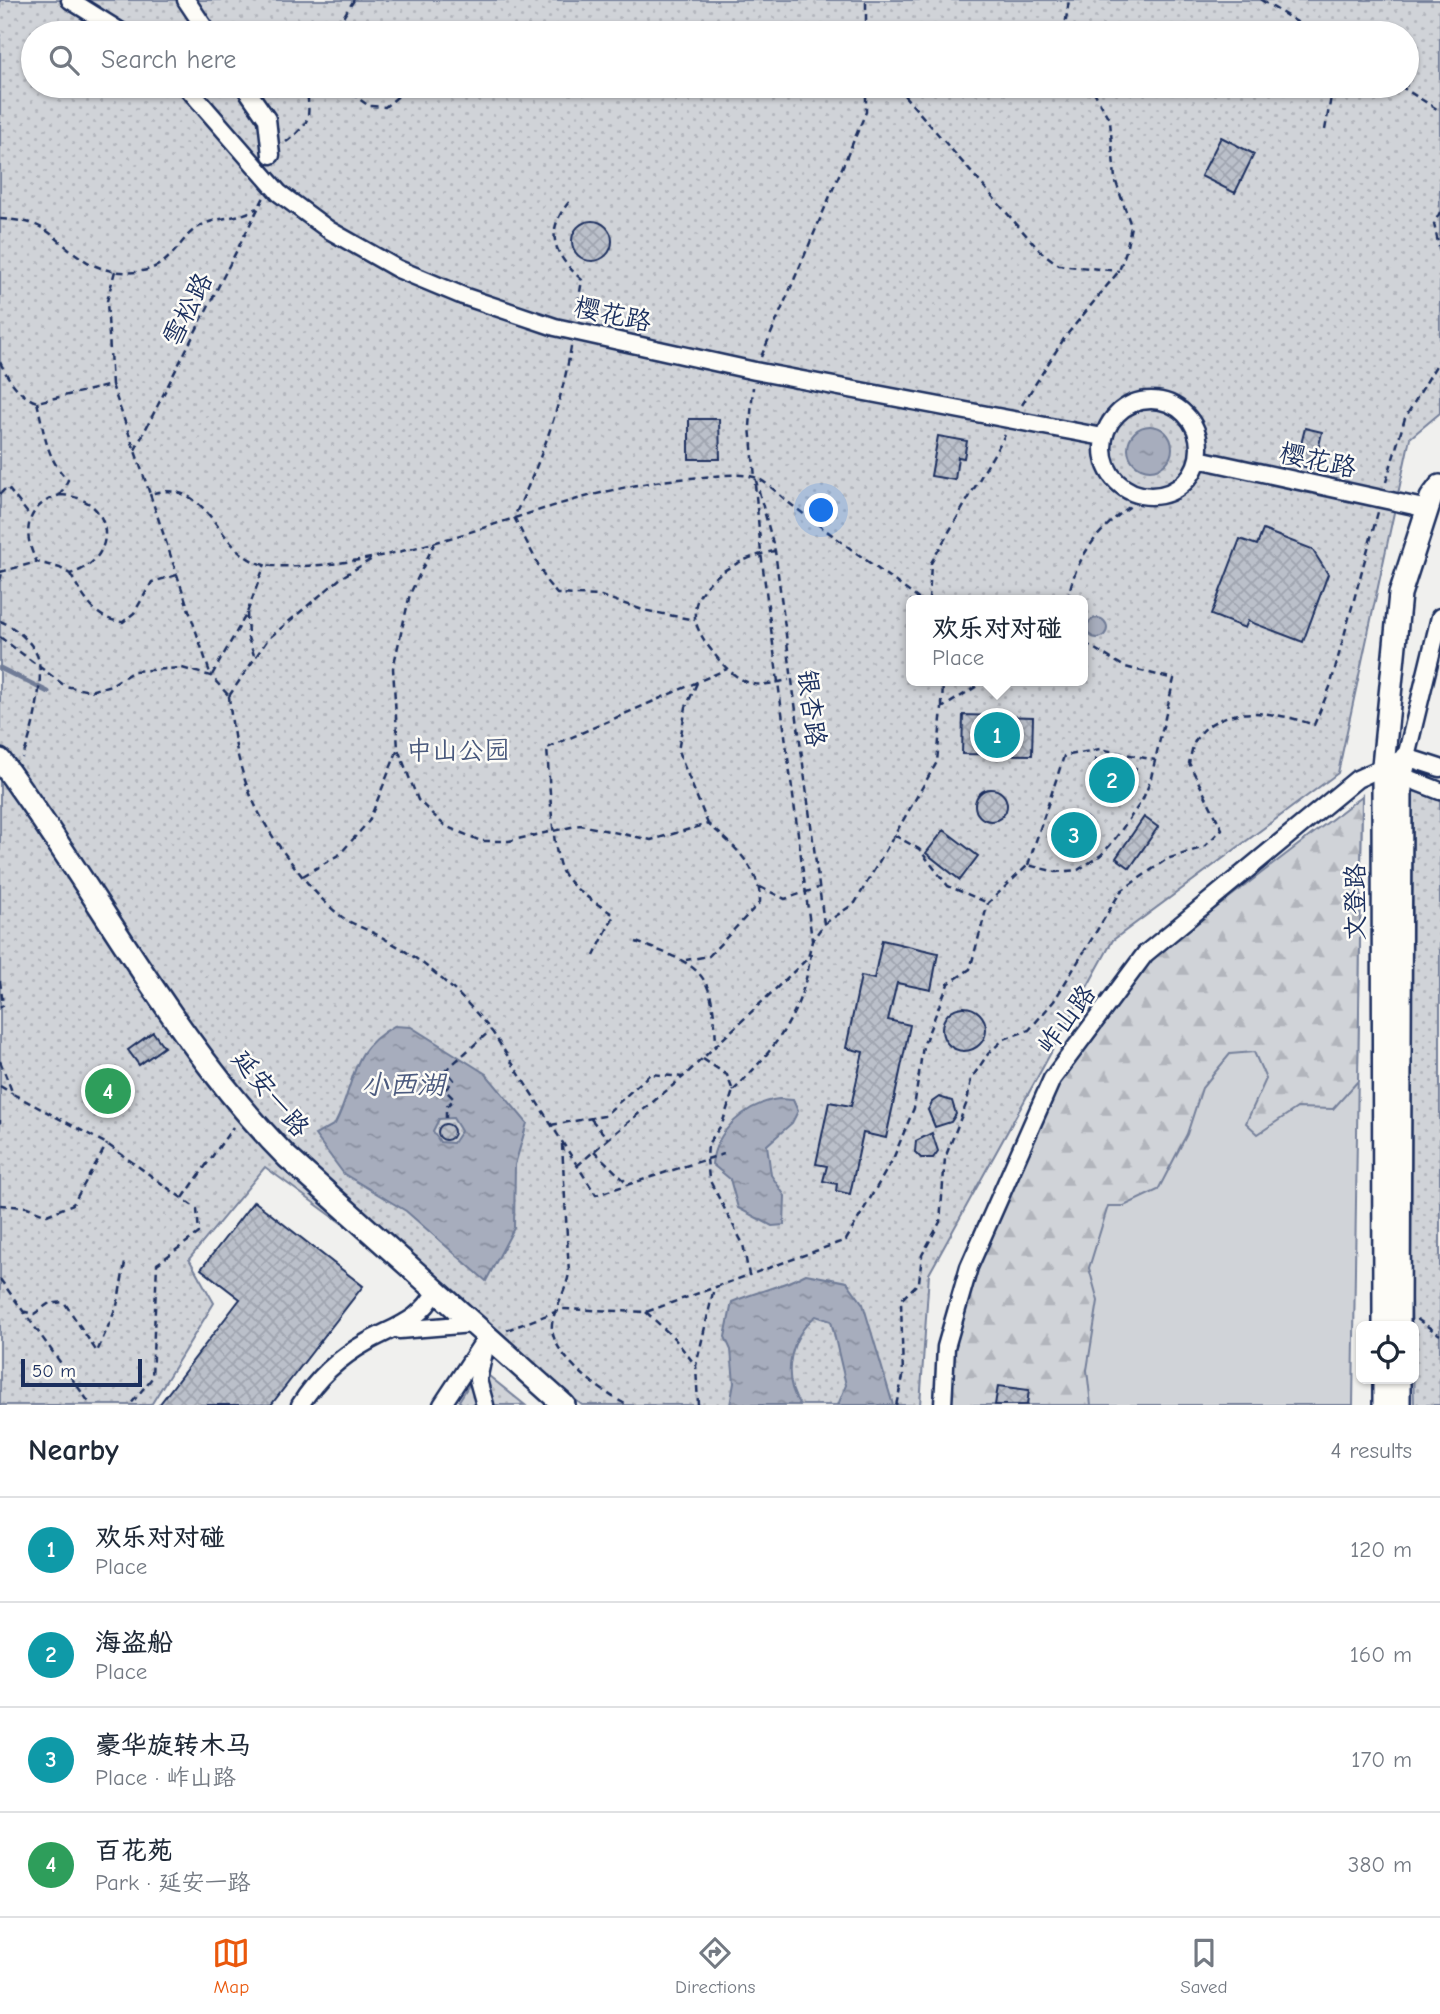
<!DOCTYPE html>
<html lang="en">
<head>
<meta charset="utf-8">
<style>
	:root { --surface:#fff; --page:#f6f6f7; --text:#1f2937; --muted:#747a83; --line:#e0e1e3; --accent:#ea580c }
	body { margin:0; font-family:"Comic Neue","LXGW WenKai TC",sans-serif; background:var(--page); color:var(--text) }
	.controls { position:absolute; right:21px; bottom:21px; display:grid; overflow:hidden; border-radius:10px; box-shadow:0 2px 5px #0004 }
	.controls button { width:63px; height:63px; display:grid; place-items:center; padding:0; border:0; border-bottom:2px solid var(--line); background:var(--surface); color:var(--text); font:35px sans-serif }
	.scale { position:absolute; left:21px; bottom:18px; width:121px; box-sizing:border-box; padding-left:7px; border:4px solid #1b2f5e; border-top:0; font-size:19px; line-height:24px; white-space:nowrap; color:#1b2f5e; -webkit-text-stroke:5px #fdfcf7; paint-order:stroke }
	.you { position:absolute; left:822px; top:511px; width:24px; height:24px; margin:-18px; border:5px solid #fff; border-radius:50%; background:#1a73e8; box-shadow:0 0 0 10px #1a73e833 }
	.badge { display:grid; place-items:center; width:46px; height:46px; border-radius:50%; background:var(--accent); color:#fff; font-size:23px; font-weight:700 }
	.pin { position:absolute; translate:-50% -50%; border:4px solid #fff; box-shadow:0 2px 7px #0006 }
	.popup { position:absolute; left:906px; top:595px; width:182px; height:91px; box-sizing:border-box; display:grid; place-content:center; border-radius:10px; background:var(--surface); filter:drop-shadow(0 2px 5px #0005); font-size:23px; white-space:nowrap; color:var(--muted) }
	.popup b { font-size:26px; color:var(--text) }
	.popup::after { content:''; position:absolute; left:50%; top:100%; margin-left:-14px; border:14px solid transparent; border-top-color:var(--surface) }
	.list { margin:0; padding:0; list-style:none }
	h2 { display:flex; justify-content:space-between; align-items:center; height:91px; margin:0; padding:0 28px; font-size:30px }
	h2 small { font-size:23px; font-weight:400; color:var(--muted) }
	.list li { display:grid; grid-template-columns:46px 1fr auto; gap:21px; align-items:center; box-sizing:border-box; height:105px; padding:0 28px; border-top:2px solid var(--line) }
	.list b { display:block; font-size:26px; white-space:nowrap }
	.list p { margin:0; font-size:23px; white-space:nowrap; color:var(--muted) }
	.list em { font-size:23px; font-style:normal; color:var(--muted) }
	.icon { flex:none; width:38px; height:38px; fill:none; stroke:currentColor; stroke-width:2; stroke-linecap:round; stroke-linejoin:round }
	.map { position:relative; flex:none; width:1440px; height:1405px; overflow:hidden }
	.search { position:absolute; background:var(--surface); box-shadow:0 2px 5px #0004; left:21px; right:21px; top:21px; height:77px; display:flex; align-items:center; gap:18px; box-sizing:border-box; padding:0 24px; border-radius:38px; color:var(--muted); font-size:26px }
	.sheet { height:511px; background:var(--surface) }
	nav { display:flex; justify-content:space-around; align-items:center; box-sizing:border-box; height:98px; border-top:2px solid var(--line); background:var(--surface); font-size:19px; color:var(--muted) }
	nav a { display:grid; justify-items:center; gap:4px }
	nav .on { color:var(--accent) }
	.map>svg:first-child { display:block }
	.grass { fill:#d0d3d8; stroke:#76819b; stroke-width:2 }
	.forest { fill:url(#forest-firs); stroke:#76819b; stroke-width:2 }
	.park { fill:url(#park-dots); stroke:#76819b; stroke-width:2; fill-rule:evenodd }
	.water { fill:url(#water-ripples); stroke:#6f7b97; stroke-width:2; fill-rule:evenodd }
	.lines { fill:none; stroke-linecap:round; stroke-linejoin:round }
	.stream { stroke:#6f7b97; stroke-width:5 }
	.building { fill:url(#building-cross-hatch); stroke:#1b2f5e; stroke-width:2 }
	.minor-casing { stroke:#1b2f5e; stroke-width:21 }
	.major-casing { stroke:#1b2f5e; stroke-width:26 }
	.path { stroke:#1b2f5e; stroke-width:2.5; stroke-dasharray:7 5; stroke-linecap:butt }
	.minor { stroke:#fdfcf7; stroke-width:16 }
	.major { stroke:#fdfcf7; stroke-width:21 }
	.labels { text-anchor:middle; stroke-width:5; stroke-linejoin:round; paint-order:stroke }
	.street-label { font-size:26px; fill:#1b2f5e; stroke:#fdfcf7 }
	.park-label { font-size:26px; fill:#48587c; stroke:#fdfcf7 }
	.water-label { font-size:28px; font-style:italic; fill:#4c5b7f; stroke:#fdfcf7 }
</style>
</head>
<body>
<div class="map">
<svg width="1440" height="1405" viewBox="0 0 1440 1405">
	<defs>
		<pattern id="forest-firs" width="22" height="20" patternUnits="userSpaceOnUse" patternTransform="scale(1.75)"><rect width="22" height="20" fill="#d0d3d8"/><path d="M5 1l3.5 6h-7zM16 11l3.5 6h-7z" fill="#b2b5bc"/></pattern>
		<pattern id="park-dots" width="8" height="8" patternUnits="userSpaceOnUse" patternTransform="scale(1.75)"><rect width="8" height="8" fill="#d0d3d8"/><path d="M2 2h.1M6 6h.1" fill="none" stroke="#b2b5bc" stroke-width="1.8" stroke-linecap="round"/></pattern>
		<pattern id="water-ripples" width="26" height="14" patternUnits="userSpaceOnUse" patternTransform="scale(1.75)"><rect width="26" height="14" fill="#a7adbd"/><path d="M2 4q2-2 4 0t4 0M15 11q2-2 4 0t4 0" fill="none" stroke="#878d9d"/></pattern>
		<pattern id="building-cross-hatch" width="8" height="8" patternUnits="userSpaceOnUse" patternTransform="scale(1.75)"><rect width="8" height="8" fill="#bbc0ca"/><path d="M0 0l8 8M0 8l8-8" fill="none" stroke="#a0a5b0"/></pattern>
	</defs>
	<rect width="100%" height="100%" fill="#f0f0ee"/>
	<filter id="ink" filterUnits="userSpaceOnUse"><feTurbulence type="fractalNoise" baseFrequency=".0143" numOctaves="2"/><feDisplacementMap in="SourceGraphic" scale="14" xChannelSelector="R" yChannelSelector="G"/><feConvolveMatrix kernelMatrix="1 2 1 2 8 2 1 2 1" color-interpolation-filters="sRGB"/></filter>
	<g filter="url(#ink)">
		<path class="grass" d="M 1362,796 L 1353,1405 L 950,1405 Z"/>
		<path class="forest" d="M 1362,796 L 1358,1081 L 1333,1109 L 1297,1108 L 1258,1134 L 1246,1123 L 1266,1079 L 1254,1052 L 1230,1054 L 1202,1088 L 1187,1134 L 1158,1190 L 1124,1206 L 1108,1206 L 1089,1268 L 1098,1301 L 1087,1370 L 1091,1405 L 950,1405 L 954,1347 L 977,1262 L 1058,1082 L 1148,960 Z"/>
		<path class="park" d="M 0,0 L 1440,0 L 1440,413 L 1410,438 L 1338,773 L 1113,940 L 929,1274 L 920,1405 L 582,1405 L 475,1321 L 265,1167 L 189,1259 L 214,1303 L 151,1405 L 0,1405 ZM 33,33 L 1407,33 L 1407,86 L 33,86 ZM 911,600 L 1083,600 L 1083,681 L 911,681 Z
			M 1413,791 L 1440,799 L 1440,1405 L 1414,1405 L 1411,1298 Z
			M 479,1368 L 525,1405 L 463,1405 L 459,1401 Z"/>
		<path class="water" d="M1128 448a22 22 0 1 1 44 0a22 22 0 1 1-44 0Z
			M1087 628a10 10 0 1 1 20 0a10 10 0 1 1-20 0Z
			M 394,1026 L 411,1027 L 486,1074 L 527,1123 L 515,1165 L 514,1228 L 486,1281 L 406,1211 L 344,1174 L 315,1135 L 335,1124 C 357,1082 347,1052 394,1026 ZM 453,1118 L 461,1131 L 453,1143 L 440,1142 L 433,1131 L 439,1119 Z
			M 779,1099 L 793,1100 L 798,1111 L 792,1123 L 767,1145 L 771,1175 L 785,1196 L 784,1225 L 772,1226 L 738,1208 L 730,1179 L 712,1164 C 715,1131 747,1103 779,1099 Z
			M 806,1274 L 847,1282 L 863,1304 L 893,1405 L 838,1405 L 846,1385 L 831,1321 L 816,1316 C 790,1336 781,1377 800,1405 L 730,1405 L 734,1383 L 731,1350 L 725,1337 L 732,1302 C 757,1291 782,1287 806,1274 Z"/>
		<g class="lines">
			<path class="stream" d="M 0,668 L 48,692"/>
		</g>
		<path class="building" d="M 1221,137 L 1254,154 L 1235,193 L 1201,176 Z
			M572 241a20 20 0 1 1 40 0a20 20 0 1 1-40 0Z
			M 689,419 L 719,419 L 720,459 L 689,459 Z
			M 1305,428 L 1322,432 L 1314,469 L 1296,465 Z
			M 938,436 L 967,441 L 964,458 L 958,457 L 955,480 L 931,476 Z
			M 1263,530 L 1312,549 L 1328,574 L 1303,642 L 1248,621 L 1245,628 L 1211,615 L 1240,539 L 1257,545 Z
			M 963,715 L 1033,717 L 1032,755 L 962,754 Z
			M 1096,759 L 1136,768 L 1129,800 L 1089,791 Z
			M975 805a16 16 0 1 1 32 0a16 16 0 1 1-32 0Z
			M1053 835a21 21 0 1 1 42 0a21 21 0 1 1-42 0Z
			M 1144,817 L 1158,827 L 1130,868 L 1116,858 Z
			M 944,830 L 978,856 L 960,880 L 926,853 Z
			M 882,940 L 938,953 L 931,990 L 897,983 L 888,1020 L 910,1025 L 886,1138 L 863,1133 L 850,1194 L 836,1191 L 837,1184 L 823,1181 L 827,1166 L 816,1164 L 829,1102 L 851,1106 L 863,1052 L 846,1048 L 861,976 L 874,979 Z
			M942 1029a22 22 0 1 1 44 0a22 22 0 1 1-44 0Z
			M 153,1032 L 164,1047 L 139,1065 L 128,1050 Z
			M 939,1097 L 952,1101 L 956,1114 L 951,1122 L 935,1127 L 928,1110 L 932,1102 Z
			M438 1132a8 8 0 1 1 16 0a8 8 0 1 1-16 0Z
			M 932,1133 L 938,1151 L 933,1158 L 921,1158 L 915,1152 L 916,1141 Z
			M 254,1201 L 363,1286 L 271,1405 L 159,1405 L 240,1299 L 201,1269 Z
			M 998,1386 L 1029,1390 L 1027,1405 L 995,1405 Z"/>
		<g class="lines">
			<g class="minor-casing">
				<path id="minor" d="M 70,0 L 123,33
					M 186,0 L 208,33
					M 186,86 L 279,193 L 329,230 L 398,269 L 463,296 L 555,327 L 755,371 L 1103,437
					M 244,86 L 267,119 L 271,155
					M1103 448a48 48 0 1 1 96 0a48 48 0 1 1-96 0Z
					M 1198,459 L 1428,509
					M 1406,757 L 1440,617
					M 1394,773 L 1440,791
					M 399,1330 L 472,1324
					M 485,1347 L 478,1380 L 485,1405
					M 300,1405 C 317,1378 340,1357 367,1342 C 396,1326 420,1321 436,1291
					M 442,1405 L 486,1338
					M 943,1405 L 946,1347 L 969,1267 L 1052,1079 L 1145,954 L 1357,779 L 1406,757 L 1440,768"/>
			</g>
			<g class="major-casing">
				<path id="major" d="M 0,760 C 97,890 172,1040 287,1157 L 564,1405
					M 1384,1326 L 1383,766 L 1400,594 L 1431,498 L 1440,486
					M 1399,1326 L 1401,778 L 1406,757
					M 1384,1379 L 1384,1405
					M 1399,1405 L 1399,1379"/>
			</g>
			<path class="path" d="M 1261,0 L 1315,33
				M 327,33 L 342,19 L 354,0
				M 866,33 L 866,0
				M 1064,33 L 1069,0
				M 369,86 L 355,96 L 369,106 L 385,107 L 411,86
				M 896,86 L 1040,251 L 1059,265 L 1119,271
				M 1400,86 L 1440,111
				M 1325,130 L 1333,86
				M 286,142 C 313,121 309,118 307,86
				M 569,202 C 543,233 555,256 582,280 L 576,316
				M 1440,212 L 1434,224 L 1440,252
				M 0,219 C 49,221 46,234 83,259 C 105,275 147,279 168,258 C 181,247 185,233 202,225 C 220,216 240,219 257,208
				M 571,347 C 561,407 540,463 514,517 L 547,582 L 557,594 L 601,596 L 643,610 L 695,620
				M 761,357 L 866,112 L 866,86
				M 0,362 C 8,379 19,396 37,402 L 112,385 L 150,494 C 216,475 215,563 273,566 C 418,572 548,488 691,478 C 709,477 737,472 754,477 C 767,481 782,498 793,506 C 835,537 878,569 920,600
				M 112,385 L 107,301 L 115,271
				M 37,402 C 44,431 46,459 68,480 L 60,495
				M 1022,405 L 1065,337 L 1119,271 L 1126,251 L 1131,226 L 1115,179 L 1110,121 L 1091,86
				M 135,450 L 264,197
				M 1386,482 L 1405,418 L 1440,359
				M 755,484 L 761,553 L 812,940
				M 0,494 L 7,487 L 30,516
				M 150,494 L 211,676
				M 60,495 C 114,496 122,559 70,574 L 60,568 L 37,562 C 21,533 26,505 60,495 Z
				M 435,542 L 410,594 L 393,668 L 398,749 L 418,800 L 445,826 L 481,841 L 509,841 L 580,825 L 651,840 L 708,824 C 732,843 761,869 760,902 L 709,956 L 686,960
				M 775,551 C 744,556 686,582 696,623 C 699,633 705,642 712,651 C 721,663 732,676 747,682 C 759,688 777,682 789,680
				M 0,572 L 37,562
				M 70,574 C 84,597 94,620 123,622 L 134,613 L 152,582 L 177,575
				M 0,581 L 2,573
				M 929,600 L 931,563 L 1005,435
				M 1068,600 C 1075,553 1106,520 1146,496
				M 247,613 L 248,638 L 255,658
				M 0,621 C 13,626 30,640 36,653 C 47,672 32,738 22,758
				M 0,637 L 65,686 L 90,691 L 111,685 L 134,671 L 182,668 L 211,676 L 229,696
				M 212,675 L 247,613 L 265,564
				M 697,683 L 686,707 L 678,751 L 708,824
				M 229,696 C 236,772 251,812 298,871 C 311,888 325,904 342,917 C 355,926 372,931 385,939 C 427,962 464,996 493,1033 L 596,1195 L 707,1159 L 709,1179 L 743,1244 L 749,1275 L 846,1240 L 893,1159 L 914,1108 L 923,1046 L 948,984 L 970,969 L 988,903 L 1028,865 L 1056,872 L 1078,870 L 1101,855 L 1112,843 L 1142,801 L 1150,782 L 1174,679 L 1125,667 L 1083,642
				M 229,696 L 268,639 L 342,577 L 372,559
				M 942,708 L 943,681
				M 894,835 L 919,849 L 948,886 L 988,903
				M 1028,865 L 1064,756 L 1100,749 L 1155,760
				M 303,876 L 340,854 L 369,821 L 398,749
				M 760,887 L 785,899 L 818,888
				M 824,924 L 855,903 L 937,762 L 942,708 L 985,681
				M 636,942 C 702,966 713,970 716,1044
				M 594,956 L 614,915 C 598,904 574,891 563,873 C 552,855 549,773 547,748 L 727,669
				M 0,981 L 3,1005 L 0,1008
				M 703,1059 L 727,1075 L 733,1091 L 722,1124 L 708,1144 L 707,1159 L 724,1154
				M 0,1061 L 13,1094 L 107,1144 L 197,1209 L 199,1233 L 157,1264 L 152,1378 L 130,1405
				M 0,1086 L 13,1094
				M 733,1091 C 776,1047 802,1016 811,953
				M 446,1118 L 446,1107 L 454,1099 L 445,1090 L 454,1080 L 446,1070 L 491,1030
				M 591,1119 L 608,1139 L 683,1077
				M 0,1120 L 0,1123
				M 551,1125 L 604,1116 L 650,1074 L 683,1077 L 808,958 L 812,941 L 824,924 L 775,551 L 755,477 L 750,427 L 753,387
				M 562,1144 L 569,1273 C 566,1291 557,1303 553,1319 C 543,1351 602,1392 627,1405
				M 594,1151 L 629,1185
				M 577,1166 L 608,1139
				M 183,1198 L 233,1127
				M 0,1205 L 27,1207 L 47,1215 L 73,1204 L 107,1144
				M 0,1279 L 91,1405
				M 22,1311 L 34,1314 L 48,1304 L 64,1302 L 97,1352 L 117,1306 L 125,1263
				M 646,1312 L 674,1338 L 696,1366
				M 1417,1319 L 1440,1335
				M 507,1330 L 563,1309 L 646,1312 L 749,1275
				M 698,1405 L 696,1366 L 714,1288
				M 896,1405 L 903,1377 L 901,1300 L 919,1282 L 922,1255 L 940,1222 L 945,1158 L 967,1102 L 971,1079 L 988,1054 L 1004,1039 L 1029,1030 L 1054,1001 L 1121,891 L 1167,859 L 1204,847 L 1222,829 L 1189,763 C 1191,756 1192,747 1195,741 C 1219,701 1278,712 1314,725 L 1330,687 L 1378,512"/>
			<use href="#minor" class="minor"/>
			<use href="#major" class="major"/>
		</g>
	</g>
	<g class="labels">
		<g class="street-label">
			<text transform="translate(187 309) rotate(-63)" y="9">雪松路</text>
			<text transform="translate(613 314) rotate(12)" y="9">樱花路</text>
			<text transform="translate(1318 460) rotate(12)" y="9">樱花路</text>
			<text transform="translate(812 708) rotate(83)" y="9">银杏路</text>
			<text transform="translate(1355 902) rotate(-90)" y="9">文登路</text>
			<text transform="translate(1066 1019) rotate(-53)" y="9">岞山路</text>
			<text transform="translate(271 1093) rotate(50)" y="9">延安一路</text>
		</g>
		<g class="park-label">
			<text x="458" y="759">中山公园</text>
		</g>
		<g class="water-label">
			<text x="403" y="1094">小西湖</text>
		</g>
	</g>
</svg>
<div class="controls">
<button><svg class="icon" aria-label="locate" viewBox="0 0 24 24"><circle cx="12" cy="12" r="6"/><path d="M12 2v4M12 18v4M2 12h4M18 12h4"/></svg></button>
</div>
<div class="scale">50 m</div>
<div class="you"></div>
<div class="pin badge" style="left:997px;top:735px;background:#0f9aa8">1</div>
<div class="popup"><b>欢乐对对碰</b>Place</div>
<div class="pin badge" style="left:1112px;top:780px;background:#0f9aa8">2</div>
<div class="pin badge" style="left:1074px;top:835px;background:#0f9aa8">3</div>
<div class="pin badge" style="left:108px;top:1091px;background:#2e9e5b">4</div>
<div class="search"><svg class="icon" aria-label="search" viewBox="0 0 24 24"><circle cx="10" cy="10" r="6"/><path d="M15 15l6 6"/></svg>Search here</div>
</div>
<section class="sheet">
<h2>Nearby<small>4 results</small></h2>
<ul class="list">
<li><span class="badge" style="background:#0f9aa8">1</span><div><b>欢乐对对碰</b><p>Place</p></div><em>120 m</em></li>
<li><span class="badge" style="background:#0f9aa8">2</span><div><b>海盗船</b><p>Place</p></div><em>160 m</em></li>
<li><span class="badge" style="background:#0f9aa8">3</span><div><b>豪华旋转木马</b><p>Place · 岞山路</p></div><em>170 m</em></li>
<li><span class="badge" style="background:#2e9e5b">4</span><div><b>百花苑</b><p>Park · 延安一路</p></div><em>380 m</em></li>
</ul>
</section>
<nav>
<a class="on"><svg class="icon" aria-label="map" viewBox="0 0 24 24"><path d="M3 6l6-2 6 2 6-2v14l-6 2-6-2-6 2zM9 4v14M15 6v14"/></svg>Map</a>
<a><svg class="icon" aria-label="directions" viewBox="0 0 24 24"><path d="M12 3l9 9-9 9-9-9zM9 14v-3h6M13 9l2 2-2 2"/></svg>Directions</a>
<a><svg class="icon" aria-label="saved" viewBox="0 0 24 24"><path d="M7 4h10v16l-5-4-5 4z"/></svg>Saved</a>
</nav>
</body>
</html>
